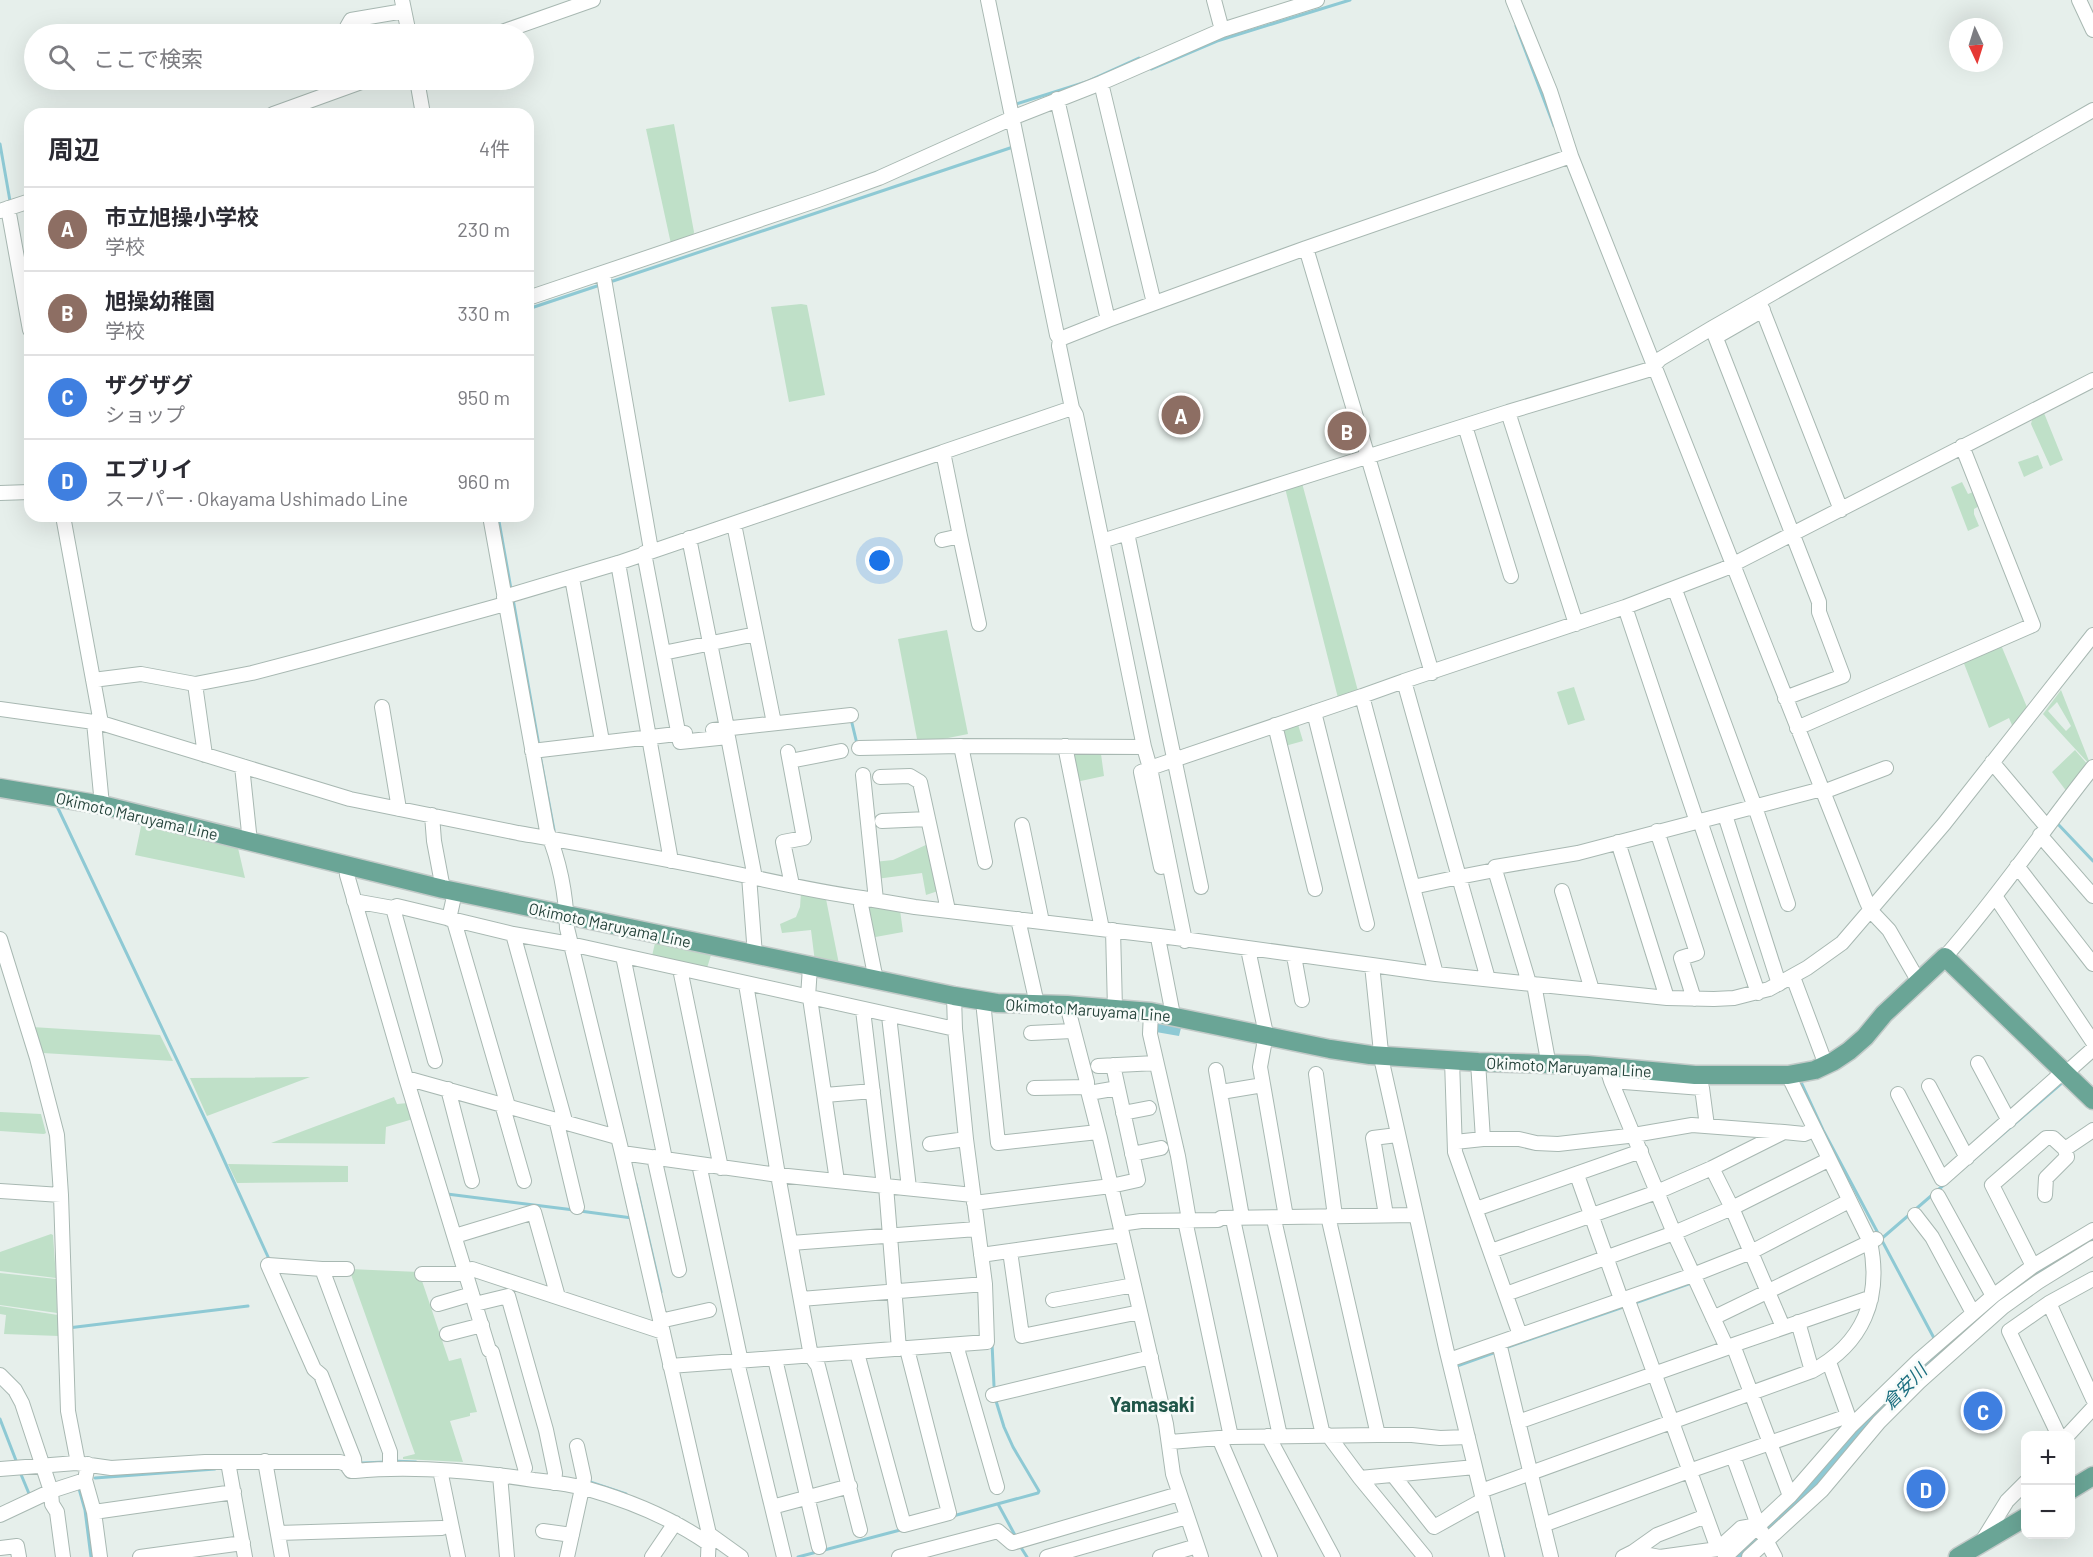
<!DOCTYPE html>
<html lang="ja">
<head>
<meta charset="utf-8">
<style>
	:root { --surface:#fff; --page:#f2f2f3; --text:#2b2b33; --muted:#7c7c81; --line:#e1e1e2; --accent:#855347 }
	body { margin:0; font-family:Barlow,"Noto Sans JP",sans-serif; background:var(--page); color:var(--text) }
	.controls { position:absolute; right:18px; bottom:18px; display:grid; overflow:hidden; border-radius:12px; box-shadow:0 6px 24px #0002 }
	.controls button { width:54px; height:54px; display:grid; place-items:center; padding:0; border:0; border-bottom:2px solid var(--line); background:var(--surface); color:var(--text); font:30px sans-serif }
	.compass { position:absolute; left:1949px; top:18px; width:54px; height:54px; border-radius:50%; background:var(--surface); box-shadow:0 6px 24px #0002; rotate:176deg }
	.you { position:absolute; left:880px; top:561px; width:21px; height:21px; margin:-15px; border:4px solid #fff; border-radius:50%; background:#1a73e8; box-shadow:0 0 0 9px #1a73e833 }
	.badge { display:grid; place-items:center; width:39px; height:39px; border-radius:50%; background:var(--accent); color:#fff; font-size:20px; font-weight:700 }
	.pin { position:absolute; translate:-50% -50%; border:3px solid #fff; box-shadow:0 2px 6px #0006 }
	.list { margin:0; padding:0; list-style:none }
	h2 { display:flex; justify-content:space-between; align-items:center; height:78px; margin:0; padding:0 24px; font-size:26px }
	h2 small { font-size:20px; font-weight:400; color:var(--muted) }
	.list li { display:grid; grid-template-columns:39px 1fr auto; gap:18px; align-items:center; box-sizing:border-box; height:84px; padding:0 24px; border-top:2px solid var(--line) }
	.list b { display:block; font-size:22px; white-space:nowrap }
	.list p { margin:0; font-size:20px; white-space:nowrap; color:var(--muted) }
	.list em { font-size:20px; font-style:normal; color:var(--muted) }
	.icon { flex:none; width:33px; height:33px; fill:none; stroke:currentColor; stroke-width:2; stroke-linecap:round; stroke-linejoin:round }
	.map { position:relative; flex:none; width:2093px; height:1557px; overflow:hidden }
	.search { position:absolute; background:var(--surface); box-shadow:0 6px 24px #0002; left:24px; top:24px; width:510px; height:66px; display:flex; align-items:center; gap:15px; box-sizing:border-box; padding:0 21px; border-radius:33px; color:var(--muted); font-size:22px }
	.panel { position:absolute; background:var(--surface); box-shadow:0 6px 24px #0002; left:24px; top:108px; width:510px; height:414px; border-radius:18px }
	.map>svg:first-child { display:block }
	.green { fill:#bfe0c8; fill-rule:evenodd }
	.water { fill:#8ec9d4 }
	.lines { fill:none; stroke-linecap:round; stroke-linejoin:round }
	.stream { stroke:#8ec9d4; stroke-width:3 }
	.river { stroke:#8ec9d4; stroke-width:18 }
	.minor-casing { stroke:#a8b8b2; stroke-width:16 }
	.major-casing { stroke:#c2cac8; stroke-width:21 }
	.minor { stroke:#fff; stroke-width:14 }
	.major { stroke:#6aa596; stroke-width:18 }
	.labels { text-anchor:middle; stroke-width:5; stroke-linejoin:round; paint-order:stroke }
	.street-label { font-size:16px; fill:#24423a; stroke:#f7fbf9 }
	.water-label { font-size:18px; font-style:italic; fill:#1c6f80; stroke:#f7fbf9 }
	.quarter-label { font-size:20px; font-weight:bold; fill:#1f5548; stroke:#f7fbf9 }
</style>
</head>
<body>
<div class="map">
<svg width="2093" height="1557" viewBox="0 0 2093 1557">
	<rect width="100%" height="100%" fill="#e6efeb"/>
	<path class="green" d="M 674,124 L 694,232 L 693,237 L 671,244 L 646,129 Z
		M 801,304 L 807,305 L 825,395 L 789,402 L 771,307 Z
		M 2044,413 L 2063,460 L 2050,466 L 2031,424 L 2032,420 Z
		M 2038,455 L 2043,468 L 2024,477 L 2018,462 Z
		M 1962,482 L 1968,494 L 1976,491 L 1981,505 L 1974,509 L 1974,514 L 1979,526 L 1968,531 L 1951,487 Z
		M 1302,483 L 1358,691 L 1338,698 L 1285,488 Z
		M 947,630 L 968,734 L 918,744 L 898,639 Z
		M 2001,645 L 2029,712 L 2014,730 L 2009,718 L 1989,728 L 1963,661 Z
		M 1574,687 L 1585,720 L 1568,725 L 1557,692 Z
		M 2061,690 L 2091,766 L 2043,714 ZM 2057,702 L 2071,726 L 2066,731 L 2048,711 Z
		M 1297,721 L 1303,741 L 1285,746 L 1281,730 Z
		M 2075,750 L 2089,766 L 2067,792 L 2052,772 Z
		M 1071,753 L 1101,754 L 1104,776 L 1076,782 Z
		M 142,822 L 238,848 L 245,878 L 135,855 Z
		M 928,844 L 941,890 L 926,895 L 922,873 L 876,879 L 874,862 L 893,860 Z
		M 801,893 L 826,899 L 840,969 L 815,962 L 811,930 L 782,933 L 780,924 L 796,917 L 800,907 Z
		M 864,905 L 900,910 L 903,932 L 870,938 Z
		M 655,943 L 711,955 L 707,968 L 652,956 Z
		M 32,1027 L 160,1035 L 173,1061 L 43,1053 L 39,1052 Z
		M 310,1077 L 207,1116 L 190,1078 Z
		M 394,1097 L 397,1104 L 408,1103 L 413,1119 L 386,1127 L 385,1144 L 271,1143 Z
		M 0,1112 L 41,1114 L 46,1133 L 44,1134 L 0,1131 Z
		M 228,1164 L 348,1166 L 348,1182 L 237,1183 Z
		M 51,1234 L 53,1235 L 56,1278 L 0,1271 L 0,1252 Z
		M 349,1269 L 419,1272 L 449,1361 L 461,1358 L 477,1412 L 470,1413 L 470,1416 L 450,1421 L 463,1462 L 403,1459 L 403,1457 L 415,1454 Z
		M 0,1273 L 56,1279 L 57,1313 L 0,1305 Z
		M 0,1306 L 58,1315 L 59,1336 L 4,1334 L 6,1315 L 0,1314 Z"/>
	<path class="water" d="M 1183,1020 L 1179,1036 L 1156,1032 L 1155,1022 Z"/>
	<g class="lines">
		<path class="stream" d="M 1516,26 L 1554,126
			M 1151,69 L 1217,41 L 1350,0
			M 370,85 L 385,80
			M 1016,104 L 1086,82 L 1139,58 L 1141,60
			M 0,144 L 10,201
			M 613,281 L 1013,147
			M 528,309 L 597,286
			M 498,516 L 511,589
			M 513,599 L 539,746
			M 851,719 L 857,744
			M 540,755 L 554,830
			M 56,804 L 213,1136 L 269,1259
			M 2056,822 L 2093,861
			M 1800,1080 L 1823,1130 L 1935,1340
			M 636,1184 L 661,1292
			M 447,1194 L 574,1210
			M 580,1211 L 632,1218
			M 1880,1240 L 2063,1082
			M 1632,1304 L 1694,1282
			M 68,1328 L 248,1306
			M 992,1343 L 994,1386
			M 1505,1348 L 1626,1306
			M 1457,1366 L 1496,1352
			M 0,1419 L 17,1463
			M 393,1461 L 416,1462
			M 362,1463 L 386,1462
			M 20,1472 L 30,1496
			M 95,1478 L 215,1469
			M 587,1481 L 626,1494
			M 78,1485 L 85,1510 L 91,1557
			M 998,1504 L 1016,1537
			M 953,1516 L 1038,1493 L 1039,1491 L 1013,1447 L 1004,1427 L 996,1401
			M 1499,1538 L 1504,1557
			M 1020,1546 L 1027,1557
			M 798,1557 L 904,1529"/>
		<path class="river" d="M 1735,1557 L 1758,1539 L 1812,1487 L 1919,1371 L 1984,1315 L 2034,1275 L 2093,1239"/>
		<g class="minor-casing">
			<path id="minor" d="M 402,0 L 409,34
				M 1214,0 L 1222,30
				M 2079,0 L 2093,30
				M 348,34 L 347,27 L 351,20 L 404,11
				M 496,34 L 593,0
				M 417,80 L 423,114
				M 1101,83 L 1154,303
				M 1057,99 L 1108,320 L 1060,339
				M 273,114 L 367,80
				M 1571,156 L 1866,900 L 1871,911 L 1889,930 L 1919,982
				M 8,208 L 30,330
				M 0,211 L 30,201
				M 1306,248 L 1571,156 L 1550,91 L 1513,0
				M 603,273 L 651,550
				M 528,298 L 818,200 L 879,178 L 1017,116 L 1101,83 L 1222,30 L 1317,0
				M 1759,301 L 1841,510
				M 1108,320 L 1306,248 L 1432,673
				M 1712,328 L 1819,602 L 1819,612 L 1843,676 L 1785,698
				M 1716,337 L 1763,310
				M 1072,408 L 1076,415 L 1102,541
				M 1465,426 L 1511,576
				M 943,452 L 1072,408 L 1059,346 L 1060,339 L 1057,335 L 988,0
				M 0,493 L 30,492
				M 63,516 L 101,723 L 350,799 L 518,833 C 581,844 645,855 708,868 C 759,878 810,891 862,898 L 861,905 L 876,980
				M 490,516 L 547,831 C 560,862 566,894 567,928 L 622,1153 L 709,1534 L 708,1557
				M 734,524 L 774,723
				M 1127,533 L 1201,887
				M 689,538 L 727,728
				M 942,540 L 960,536 L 979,624
				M 644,553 L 680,742 L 728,737 L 755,878
				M 618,563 L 671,861
				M 572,578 L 602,741
				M 1675,590 L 1755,807 L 1788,904
				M 504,597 L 618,563 L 943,452 L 960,536
				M 1625,607 L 1697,822
				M 1576,624 L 1508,412 L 1651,369 L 1660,359 L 1712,328 L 2093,110
				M 663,653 L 756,634
				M 93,680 L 141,674 L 195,684 L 252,673 L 317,656 L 505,604
				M 1404,681 L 1625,607 L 1724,569 L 2093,380
				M 195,684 L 205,755
				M 1362,696 L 1404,681 L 1459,877 L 1413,887
				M 382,707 L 399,809
				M 0,709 L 101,723
				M 1314,712 L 1367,924
				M 94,722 L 102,805
				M 1275,725 L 1315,889
				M 1797,728 L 2033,625 L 1962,446
				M 713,730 L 851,715
				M 961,746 L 1144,747 L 1102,541 L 1508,412
				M 1065,746 L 1102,929
				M 1144,747 L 1150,768 L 1141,772 L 1161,867
				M 859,748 L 961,746 L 985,862
				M 532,751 L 685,733
				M 788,752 L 804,838 L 783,842 L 792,885
				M 790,761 L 841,751
				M 1992,762 L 2046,826
				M 242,766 L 250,842
				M 863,775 L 876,900
				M 880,777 L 910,776 L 920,782 L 948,910
				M 1823,792 L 1886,768
				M 432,815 L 434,841 L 443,889
				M 1725,815 L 1779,984
				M 882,821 L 928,819
				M 1700,821 L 1758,993
				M 1022,825 L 1042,922
				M 1657,831 L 1697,953 L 1681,958 L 1694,999
				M 2040,835 L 2093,896
				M 1618,842 L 1667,998
				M 2017,866 L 2093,964
				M 348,867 L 347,875 L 406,1078 L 489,1350 L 492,1352 L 525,1468
				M 1495,870 L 1495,867 L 1578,853 L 1822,789
				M 749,876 L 755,955
				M 1562,891 L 1592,990
				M 1995,896 L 2093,1042
				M 862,898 L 915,907 L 1176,938 L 1372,965 L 1382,1062 L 1446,1348 L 1497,1557
				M 354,901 L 393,908 L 397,906 L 513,934 L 570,944 L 955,1029 L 954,996
				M 393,908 L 435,1061
				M 449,919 L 455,892
				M 1018,919 L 1037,1004
				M 454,921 L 508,1106
				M 1113,930 L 1115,1009
				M 513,934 L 565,1121
				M 1160,936 L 1159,943 L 1173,1015
				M 0,939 L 37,1058 L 57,1135 L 61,1195 L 0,1191
				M 1185,941 L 1150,768 L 1362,696 L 1436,974
				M 1248,949 L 1266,1034 L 1260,1067 L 1286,1217
				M 623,956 L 665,1159
				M 1294,956 L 1302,1000
				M 1945,957 C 1998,897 2043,830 2093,767
				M 1372,965 L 1436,974 L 1667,998 L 1714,999 L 1734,998 L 1769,989 L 1807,968 L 1842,943 L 1944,824 L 2093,635
				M 680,969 L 721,1168
				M 1793,977 L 1826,1065
				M 1488,979 L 1459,877 L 1495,870 L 1529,983
				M 746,984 L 778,1175 L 811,1356 L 818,1366 L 860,1530
				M 1534,984 L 1549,1066
				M 808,997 L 810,967
				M 810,998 L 837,1181
				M 985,1002 L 984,1011 L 998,1143 L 1098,1132
				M 1067,1005 L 1087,1082 L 1087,1087 L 1100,1138 L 1166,1424 L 1173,1474 L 1201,1557
				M 863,1010 L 884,1186
				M 1151,1012 L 1150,1034 L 1178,1156 L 1189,1220 L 1186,1225 L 1231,1437
				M 889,1016 L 909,1188
				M 1031,1033 L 1072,1031
				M 1452,1060 L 1455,1152 L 1520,1335
				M 1478,1062 L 1483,1139
				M 1978,1063 L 2009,1121
				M 1098,1066 L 1156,1063
				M 1607,1068 L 1611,1081 L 1674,1233 L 1727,1348 L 1733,1345 L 1790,1496
				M 1216,1070 L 1242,1217
				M 2066,1073 L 2093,1049
				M 1316,1074 L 1335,1216
				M 406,1078 L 617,1137
				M 1611,1081 L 1702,1088 L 1707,1126
				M 1929,1086 L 1967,1158
				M 1034,1088 L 1087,1087
				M 448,1089 L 472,1181
				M 1221,1092 L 1263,1085
				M 1089,1093 L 1118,1088
				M 1898,1094 L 1942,1179 L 2064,1071
				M 825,1095 L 873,1091
				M 502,1104 L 524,1181
				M 1123,1113 L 1149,1108
				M 556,1119 L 577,1207
				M 1455,1142 L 1483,1139 L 1519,1139 L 1536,1143 L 1558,1144 L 1628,1136 L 1692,1125 L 1784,1132
				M 930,1144 L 966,1139
				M 622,1153 L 778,1175 L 973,1195
				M 1132,1154 L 1161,1148
				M 654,1157 L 679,1270
				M 699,1164 L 741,1362
				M 1712,1168 L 1732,1208 L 1783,1327
				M 1577,1175 L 1621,1299
				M 886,1186 L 899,1349
				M 61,1195 L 68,1411 L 78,1463
				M 2045,1195 L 2046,1178 L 2067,1157 L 2065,1149
				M 1938,1196 L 1993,1296
				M 974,1203 L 1111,1186 L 1138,1180 L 1113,1065
				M 1476,1209 L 1641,1151
				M 1386,1215 L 1373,1138 L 1397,1135
				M 1915,1215 L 1932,1237 L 1973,1313
				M 1328,1216 L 1378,1435
				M 1120,1224 L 1141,1221 L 1218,1220 L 1221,1218 L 1416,1215
				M 1234,1224 L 1280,1436
				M 1275,1224 L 1323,1435
				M 455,1236 L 534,1212 L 558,1297
				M 791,1243 L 977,1229
				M 1010,1251 L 1022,1336 L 1140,1312
				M 1491,1251 L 1657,1192 L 1712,1168 L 1784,1132 L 1804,1134 L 1814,1130
				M 981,1255 L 1122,1235
				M 2033,1266 L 1992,1185 L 2046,1138 L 2053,1138 L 2065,1149 L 2093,1130
				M 322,1269 L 347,1269
				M 466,1271 L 472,1269 L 663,1332
				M 422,1274 L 466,1274
				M 1506,1294 L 1674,1233 L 1732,1208 L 1828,1160
				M 1627,1298 L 1718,1549
				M 801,1299 L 985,1284
				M 1053,1300 L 1134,1285
				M 2049,1303 L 2093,1399
				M 438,1304 L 472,1294
				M 475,1304 L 508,1296 L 546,1430 L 555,1473 L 554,1483
				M 1713,1318 L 1876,1239
				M 660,1321 L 709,1310
				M 1798,1322 L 1812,1371
				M 447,1334 L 482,1325
				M 1499,1343 L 1551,1557
				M 956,1345 L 997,1487
				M 1733,1345 L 1866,1299 L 1871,1299
				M 857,1353 L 904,1525 L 949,1513 L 907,1349
				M 775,1359 L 819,1547
				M 1449,1360 L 1693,1275 L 1751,1252 L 1849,1201
				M 737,1362 L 784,1557
				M 1829,1362 L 1851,1424
				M 670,1366 L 987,1342 L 985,1284 L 966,1139 L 955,1029
				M 0,1375 L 15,1390 L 22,1403 L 51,1491 L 52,1504 L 57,1512 L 63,1557
				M 993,1395 L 1151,1357
				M 1518,1422 L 1727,1348
				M 1328,1435 L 1360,1478 L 1425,1557
				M 1268,1436 L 1333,1557
				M 2059,1436 L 2009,1331 L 2049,1303 L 2093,1279
				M 2067,1436 L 2093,1408
				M 1219,1438 L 1270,1557
				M 1170,1442 L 1231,1437 L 1378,1435 L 1412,1435 L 1440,1438 L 1468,1437
				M 1733,1456 L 1758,1525 L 1775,1557
				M 265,1461 L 282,1557
				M 228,1462 L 245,1557
				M 88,1464 L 85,1480 L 94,1512 L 100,1557
				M 0,1469 L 76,1463 L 111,1468 L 205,1462 L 340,1462 L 346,1464 L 351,1471 L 355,1471 C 414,1465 475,1471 534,1480 C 552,1482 571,1484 588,1489 C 630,1501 673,1519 709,1544
				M 440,1470 L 458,1557
				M 355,1471 L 354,1459 L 321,1375 L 314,1369 L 268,1265 L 322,1269 L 390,1452 L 390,1468
				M 500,1475 L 507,1557
				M 1393,1475 L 1434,1527 L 1483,1500
				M 1360,1478 L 1475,1467
				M 1481,1491 L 1812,1371 C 1863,1344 1882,1298 1870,1242 L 1788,1075
				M 772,1507 L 850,1486
				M 94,1512 L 234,1492
				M 0,1515 L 51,1491 L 85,1480
				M 1543,1525 L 1689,1471 L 1848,1416
				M 543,1531 L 572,1535
				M 278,1533 L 442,1528
				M 709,1534 L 741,1557
				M 1981,1543 L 2007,1501 L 2026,1482
				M 0,1548 L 17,1546 L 19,1557
				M 1633,1552 L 1657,1535 L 1706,1516
				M 140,1557 L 243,1543
				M 567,1557 L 583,1484 L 584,1478 L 577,1446
				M 652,1557 L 675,1523
				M 899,1557 L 998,1531 L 1012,1543 L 1179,1494
				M 1047,1557 L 1187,1517
				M 1160,1557 L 1197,1546
				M 1623,1557 L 1633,1552 L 1660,1557 L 1718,1549 L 1741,1528 L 1758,1525
				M 1725,1557 L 1790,1496 L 1851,1426 L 1919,1360 L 1993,1296 L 2033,1266 L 2093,1230
				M 1749,1557 L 1822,1490 L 1879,1422 L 1919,1382 L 2003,1307 L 2038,1282 L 2093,1248"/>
		</g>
		<g class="major-casing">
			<path id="major" d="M 0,788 L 102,805 L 443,889 L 954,996 L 997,1003 L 1067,1005 L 1151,1012 L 1330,1049 L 1370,1055 L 1478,1062 L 1587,1065 L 1695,1075 L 1788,1075 L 1815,1070 L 1834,1061 L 1849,1051 L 1865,1037 L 1884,1014 L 1945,957 L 2093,1100
				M 2070,1490 L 2093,1476
				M 1958,1557 L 2026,1517"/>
		</g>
		<use href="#minor" class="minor"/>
		<use href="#major" class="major"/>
	</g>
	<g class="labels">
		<g class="street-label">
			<text transform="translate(137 816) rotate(13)" y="6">Okimoto Maruyama Line</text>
			<text transform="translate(610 925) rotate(12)" y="6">Okimoto Maruyama Line</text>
			<text transform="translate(1088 1010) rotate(4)" y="6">Okimoto Maruyama Line</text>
			<text transform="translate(1569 1067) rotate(3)" y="6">Okimoto Maruyama Line</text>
		</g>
		<g class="water-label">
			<text transform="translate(1905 1387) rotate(-46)" y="6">倉安川</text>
		</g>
		<g class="quarter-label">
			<text x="1152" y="1412">Yamasaki</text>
		</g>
	</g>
</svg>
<div class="controls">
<button>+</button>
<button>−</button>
</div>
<svg class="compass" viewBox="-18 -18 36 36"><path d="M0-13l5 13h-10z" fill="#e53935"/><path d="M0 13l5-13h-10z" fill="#7c7c81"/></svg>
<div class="you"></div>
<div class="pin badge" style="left:1181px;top:415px;background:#8d6e63">A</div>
<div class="pin badge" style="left:1347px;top:431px;background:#8d6e63">B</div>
<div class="pin badge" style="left:1983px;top:1411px;background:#3f7fe0">C</div>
<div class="pin badge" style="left:1926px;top:1489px;background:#3f7fe0">D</div>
<div class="search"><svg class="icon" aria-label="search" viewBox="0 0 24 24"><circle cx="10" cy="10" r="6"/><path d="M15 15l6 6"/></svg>ここで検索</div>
<section class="panel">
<h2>周辺<small>4件</small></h2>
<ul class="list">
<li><span class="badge" style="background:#8d6e63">A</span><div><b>市立旭操小学校</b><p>学校</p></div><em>230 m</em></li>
<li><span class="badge" style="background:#8d6e63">B</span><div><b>旭操幼稚園</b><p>学校</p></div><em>330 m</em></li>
<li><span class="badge" style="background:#3f7fe0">C</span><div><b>ザグザグ</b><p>ショップ</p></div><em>950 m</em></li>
<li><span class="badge" style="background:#3f7fe0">D</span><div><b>エブリイ</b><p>スーパー · Okayama Ushimado Line</p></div><em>960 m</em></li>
</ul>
</section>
</div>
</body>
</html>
